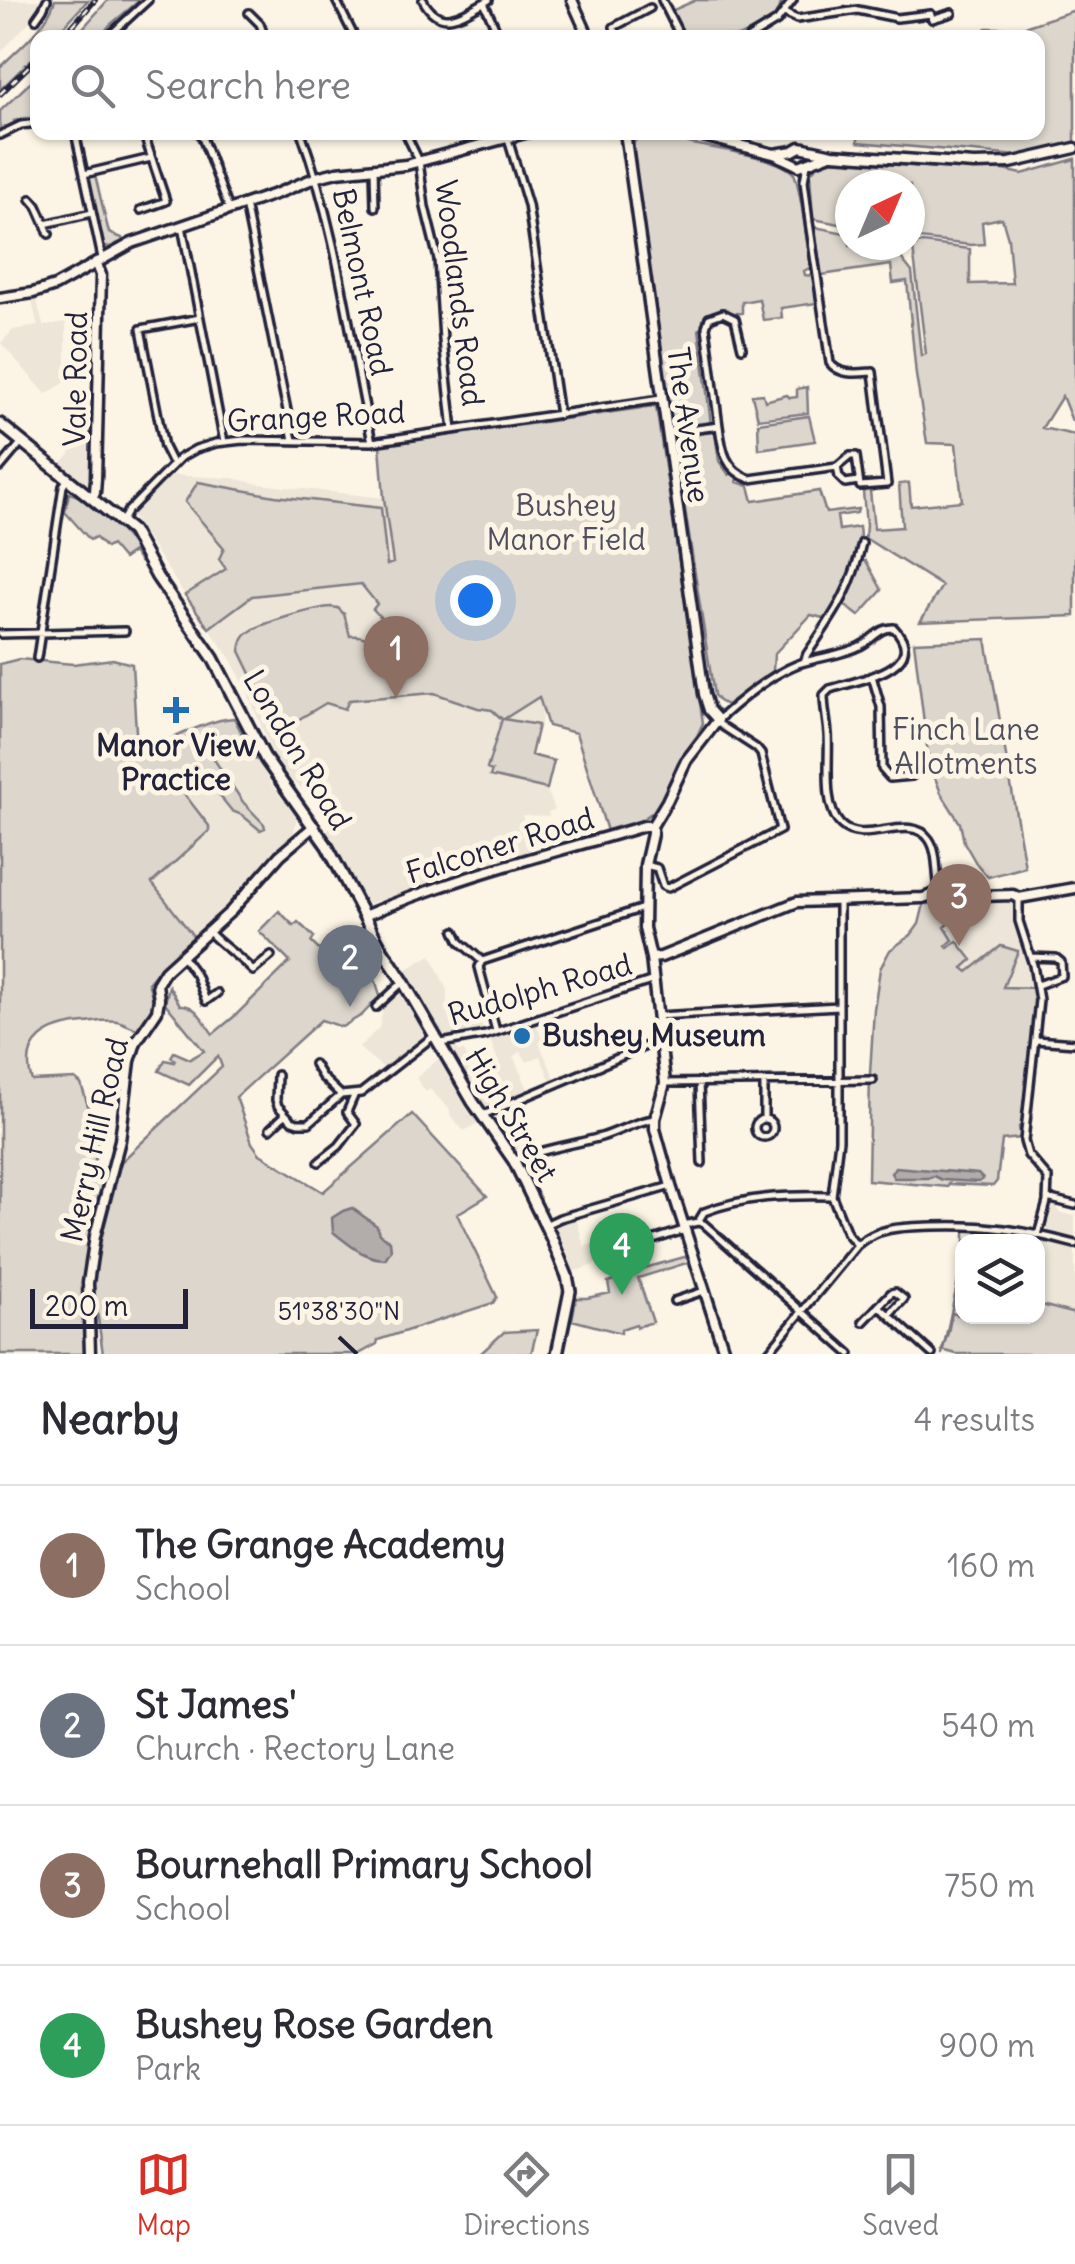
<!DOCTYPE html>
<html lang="en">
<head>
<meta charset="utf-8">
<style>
	:root { --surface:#fff; --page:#f7f7f7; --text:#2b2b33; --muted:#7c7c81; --line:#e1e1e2; --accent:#d93025 }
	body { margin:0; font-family:Delius,sans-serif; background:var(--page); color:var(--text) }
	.controls { position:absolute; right:30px; bottom:30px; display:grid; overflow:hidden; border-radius:20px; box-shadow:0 2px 8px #0004 }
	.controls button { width:90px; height:90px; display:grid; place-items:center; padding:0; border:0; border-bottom:2px solid var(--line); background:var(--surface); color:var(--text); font:50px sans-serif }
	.compass { position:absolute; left:835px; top:170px; width:90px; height:90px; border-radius:50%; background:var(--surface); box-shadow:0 2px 8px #0004; rotate:44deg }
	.scale { position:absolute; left:30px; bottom:25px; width:158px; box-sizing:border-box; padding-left:10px; border:5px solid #22223b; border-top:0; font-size:28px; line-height:35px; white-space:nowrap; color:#22223b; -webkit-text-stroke:8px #fcf5e5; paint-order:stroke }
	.you { position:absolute; left:475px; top:600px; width:35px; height:35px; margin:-25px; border:8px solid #fff; border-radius:50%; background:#1a73e8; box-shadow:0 0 0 15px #1a73e833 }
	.badge { display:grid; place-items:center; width:65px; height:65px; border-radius:50%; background:var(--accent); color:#fff; font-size:32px; font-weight:700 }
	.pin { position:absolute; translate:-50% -82px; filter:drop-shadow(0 2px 5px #0008) }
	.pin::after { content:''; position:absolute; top:52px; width:35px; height:30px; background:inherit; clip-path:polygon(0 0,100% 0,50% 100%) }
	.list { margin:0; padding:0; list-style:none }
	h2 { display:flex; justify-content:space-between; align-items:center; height:130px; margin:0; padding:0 40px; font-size:42px }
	h2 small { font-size:32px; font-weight:400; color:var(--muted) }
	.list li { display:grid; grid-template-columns:65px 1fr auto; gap:30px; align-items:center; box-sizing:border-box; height:160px; padding:0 40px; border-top:2px solid var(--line) }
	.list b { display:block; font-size:38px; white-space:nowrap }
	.list p { margin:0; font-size:32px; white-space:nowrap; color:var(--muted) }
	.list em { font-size:32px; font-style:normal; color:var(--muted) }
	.icon { flex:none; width:55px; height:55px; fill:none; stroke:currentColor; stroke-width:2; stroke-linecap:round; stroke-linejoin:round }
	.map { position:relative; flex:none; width:1075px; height:1354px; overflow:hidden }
	.search { position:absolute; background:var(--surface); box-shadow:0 2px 8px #0004; left:30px; right:30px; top:30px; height:110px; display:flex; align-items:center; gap:25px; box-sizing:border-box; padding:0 35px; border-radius:20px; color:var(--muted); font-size:38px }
	.sheet { height:770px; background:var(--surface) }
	nav { display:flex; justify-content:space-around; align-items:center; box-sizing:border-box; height:140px; border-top:2px solid var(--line); background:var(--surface); font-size:28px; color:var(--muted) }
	nav a { display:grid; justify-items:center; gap:5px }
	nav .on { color:var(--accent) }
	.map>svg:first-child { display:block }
	.built { fill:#ece5d8 }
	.green { fill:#dcd6cc; stroke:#7f7c84; stroke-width:2.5 }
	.water { fill:#b2adab; stroke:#78757e; stroke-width:2.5 }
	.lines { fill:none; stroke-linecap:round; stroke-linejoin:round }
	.stream { stroke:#78757e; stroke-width:2.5 }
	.minor-casing { stroke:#22223b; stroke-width:12 }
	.tertiary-casing { stroke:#22223b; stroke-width:15 }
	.secondary-casing { stroke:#22223b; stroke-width:15 }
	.primary-casing { stroke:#22223b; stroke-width:16 }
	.minor { stroke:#fcf5e5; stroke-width:5 }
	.tertiary { stroke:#fcf5e5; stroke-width:8 }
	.secondary { stroke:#fcf5e5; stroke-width:8 }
	.primary { stroke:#fcf5e5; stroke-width:9 }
	.rail-casing { stroke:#22223b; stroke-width:6 }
	.rail { stroke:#fcf5e5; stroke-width:2.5; stroke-dasharray:8; stroke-linecap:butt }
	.ticks { fill:none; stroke:#22223b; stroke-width:4 }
	.poi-dot { fill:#1f6fb2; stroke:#fcf5e5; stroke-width:4 }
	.labels { text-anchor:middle; stroke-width:10; stroke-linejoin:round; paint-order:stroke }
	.street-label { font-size:30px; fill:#22223b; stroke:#fcf5e5 }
	.park-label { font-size:30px; fill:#504f5f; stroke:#fcf5e5 }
	.poi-label { font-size:30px; font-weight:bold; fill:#22223b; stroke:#fcf5e5 }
	.ticks-label { font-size:25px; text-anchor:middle; fill:#22223b; stroke:#fcf5e5; stroke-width:10; stroke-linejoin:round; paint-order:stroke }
</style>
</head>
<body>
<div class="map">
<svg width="1075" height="1354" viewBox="0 0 1075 1354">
	<rect width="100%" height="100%" fill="#fcf5e5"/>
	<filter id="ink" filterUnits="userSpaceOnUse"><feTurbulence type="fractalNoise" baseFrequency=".01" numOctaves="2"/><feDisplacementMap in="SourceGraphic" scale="20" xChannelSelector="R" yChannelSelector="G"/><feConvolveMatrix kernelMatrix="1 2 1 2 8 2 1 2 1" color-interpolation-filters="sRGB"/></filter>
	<g filter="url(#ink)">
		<path class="built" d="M 0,0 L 45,0 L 43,7 L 0,53 Z
			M 36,296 L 43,326 L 66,322 L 66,382 L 46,394 L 1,343 L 13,330 L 38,326 L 31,297 Z
			M 83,421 L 93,421 L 90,488 L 57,466 L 70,455 L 70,423 Z
			M 169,475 L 232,478 L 258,484 L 384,498 L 393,563 L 544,658 L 541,726 L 503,720 L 488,769 L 492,770 L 490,775 L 554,761 L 547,789 L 554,810 L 548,812 L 549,816 L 522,815 L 532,851 L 369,904 L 361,897 L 326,833 L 332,824 L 313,797 L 293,782 L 274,757 L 244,684 L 230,658 L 209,628 L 252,595 L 226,569 L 185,595 L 131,515 Z
			M 226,718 L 234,718 L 271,784 L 297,817 L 293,834 L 272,853 L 223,910 L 194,937 L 152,883 L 141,753 Z
			M 1013,901 L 1016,905 L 1014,919 L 1016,932 L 1029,964 L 1035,988 L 877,984 L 880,969 L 920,923 L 924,904 Z
			M 431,955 L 447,990 L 447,1007 L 451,1016 L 455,1018 L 477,1010 L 483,1030 L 442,1037 L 405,970 Z
			M 402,989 L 409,997 L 428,1035 L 413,1045 L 386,1070 L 359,1048 L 379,1028 L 384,1004 Z
			M 536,1023 L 543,1041 L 539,1043 L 555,1079 L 551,1081 L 540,1056 L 527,1062 L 521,1052 L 513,1056 L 529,1091 L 484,1109 L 465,1082 L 446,1046 L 455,1043 L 458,1051 L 464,1051 L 470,1062 L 473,1062 L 480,1071 L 499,1063 L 489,1037 Z
			M 441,1057 L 480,1122 L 464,1131 L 450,1115 L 450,1110 L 430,1089 L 426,1092 L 416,1078 Z
			M 511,1106 L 529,1151 L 516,1154 L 489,1119 L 490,1116 Z
			M 1050,1204 L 1058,1206 L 1058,1212 L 1075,1216 L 1075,1240 L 1042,1231 Z
			M 576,1218 L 584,1246 L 594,1244 L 599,1263 L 573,1272 L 568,1253 L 554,1226 Z
			M 966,1230 L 994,1230 L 1075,1250 L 1075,1354 L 942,1354 L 948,1333 L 962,1252 L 962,1316 L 1038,1316 L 1038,1242 L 964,1241 Z"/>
		<path class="green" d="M 55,0 L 88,0 L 54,37 L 38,38 L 37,54 L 0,90 L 0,67 C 19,48 47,27 55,0 Z
			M 108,0 L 140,0 L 110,25 L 100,37 L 75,37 Z
			M 696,0 L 783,0 L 771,23 L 738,37 L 686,37 L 671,11 Z
			M 1075,10 L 1075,142 L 1018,156 L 858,142 L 858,133 L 1038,132 L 1038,38 L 975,37 L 986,28 L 1021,28 Z
			M 37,76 L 37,118 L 25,118 L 14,121 L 15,125 L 0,133 L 0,111 Z
			M 643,133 C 660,133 672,138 689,143 C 712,149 780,156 794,174 C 799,181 809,253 811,267 L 804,271 L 805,275 L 813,276 L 817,303 L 781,308 L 782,318 L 763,320 L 759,299 L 742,302 L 742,313 C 727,315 707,300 704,328 L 699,329 L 711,424 L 678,428 L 670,423 L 633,150 L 634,142 Z
			M 1075,159 L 1075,422 L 1072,421 L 1062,396 L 1042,428 L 1075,435 L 1075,616 L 920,622 L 942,586 L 865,538 L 866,525 L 863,492 L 871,488 L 874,490 L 870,491 L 874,529 L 902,527 L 899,484 L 909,483 L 911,506 L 962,501 L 956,444 L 927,443 L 916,375 L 907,281 L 893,283 L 891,265 L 821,275 L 815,227 L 850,234 L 850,245 L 901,245 L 901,258 L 912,272 L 921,356 L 926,354 L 913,248 L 917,244 L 923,243 L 970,249 L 970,284 L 1012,283 L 1008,238 L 1002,218 L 982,222 L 984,244 L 971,245 L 910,238 L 910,185 L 850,185 L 850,226 L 813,219 L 810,174 L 820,162 L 839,160 L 936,168 L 1004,170 L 1022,174 Z
			M 95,175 L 109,233 L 122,238 L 123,241 L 108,248 L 103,246 L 89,179 Z
			M 807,387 L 808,413 L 758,419 L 752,395 L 763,394 L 765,401 L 787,395 L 790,398 L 797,397 L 797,389 Z
			M 656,406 L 703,723 L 697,736 L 678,762 L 663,798 L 653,812 L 638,822 L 607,831 L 576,733 L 548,726 L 539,697 L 504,719 L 538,725 L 531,755 L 554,761 L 547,789 L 490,776 L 492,771 L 487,769 L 502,719 L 492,710 L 478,708 L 434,693 L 349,700 L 345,709 L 326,703 L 279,731 L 240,651 C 241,642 243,636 251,631 C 264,622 315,608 331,607 L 338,608 L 344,614 L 350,636 C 363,635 371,638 374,652 L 386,653 L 390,628 L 373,609 L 377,604 L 361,584 L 252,596 L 209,628 L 185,595 L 226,569 L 219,559 L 224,548 L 185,502 L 198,482 L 275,496 L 381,508 L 387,565 L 393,563 L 384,498 L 380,445 Z
			M 809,416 L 815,441 L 759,449 L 758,423 Z
			M 715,432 L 719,461 L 729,475 L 733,472 L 739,477 L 737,482 L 749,486 L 753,501 L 819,491 L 826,513 L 858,509 L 857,513 L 837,516 L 839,530 L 859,527 C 864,557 845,595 827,619 L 811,615 L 774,654 L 773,671 L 726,705 L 719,701 L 714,695 L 676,452 L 689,449 L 686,435 Z
			M 69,493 C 99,501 127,535 143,561 L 140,562 L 133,552 L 123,559 L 111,545 L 106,548 L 95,537 L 90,540 L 65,512 Z
			M 860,561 L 866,561 L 882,590 L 859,616 L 843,604 Z
			M 986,639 L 1025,867 L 988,877 L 976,863 L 964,842 L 960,823 L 941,793 L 929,763 L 914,642 Z
			M 19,659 L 73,664 L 113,659 L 132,664 L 136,731 L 141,752 C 166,742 208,719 234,718 L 255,759 L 235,749 L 216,735 L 209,738 L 206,744 L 209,752 L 243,802 L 264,824 L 265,828 L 260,830 L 242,815 L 232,811 L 203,775 L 198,773 L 187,776 L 183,783 L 182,791 L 209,826 L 209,831 L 152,883 L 194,937 L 165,963 L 148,983 C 157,1005 151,1010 140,1030 C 133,1028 125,1023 117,1021 C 108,1019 95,1022 85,1023 C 50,1026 19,1040 32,1081 L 75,1079 L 81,1084 L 89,1109 L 100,1130 L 93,1171 L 110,1166 L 85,1260 L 86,1354 L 0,1354 L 0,664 Z
			M 956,903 L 957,917 L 945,927 L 953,940 L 946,946 L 948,948 L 957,941 L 972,960 L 963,968 L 968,972 L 1001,946 L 1018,951 L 1003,987 L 1035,988 L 1035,1012 L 1024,1123 L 1019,1127 L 1021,1138 L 1002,1140 L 997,1181 L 993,1186 L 949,1184 L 948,1187 L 868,1180 L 870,1073 L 874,1009 L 880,969 L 890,950 L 911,935 L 919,924 L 924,904 Z
			M 279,911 L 294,926 L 298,922 L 314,937 L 311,942 L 323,954 L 327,950 L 338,963 L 349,955 L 376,982 L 380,996 L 362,1015 L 342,1027 L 321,1020 L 236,1097 L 252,1143 L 260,1154 L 323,1192 L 412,1114 L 487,1196 L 457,1214 L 497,1297 L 493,1303 L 378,1340 L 377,1344 L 359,1354 L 103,1354 L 92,1275 L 121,1162 L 222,1067 L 218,1056 L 189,1085 L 159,1071 L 165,1060 L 174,1062 L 175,1060 L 171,1057 L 174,1052 L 190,1059 L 204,1051 L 165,1003 L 169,986 L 180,1005 C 197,1004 204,1023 213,1034 L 236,1015 L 290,962 L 259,931 Z
			M 688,1256 L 690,1262 L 638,1278 L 653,1322 L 637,1327 L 636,1324 L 621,1329 L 621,1333 L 572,1320 L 576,1298 L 587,1298 L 610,1293 L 608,1282 L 641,1269 Z
			M 1038,1304 L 1075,1314 L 1075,1354 L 956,1354 L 942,1350 L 948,1333 L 952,1313 L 962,1316 L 1038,1316 Z
			M 537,1330 L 531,1354 L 480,1354 L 504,1332 Z"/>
		<path class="water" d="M 895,1167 L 978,1174 L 983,1179 L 979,1182 L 942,1180 L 934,1176 L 928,1178 L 894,1178 L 891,1173 Z
			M 352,1208 L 377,1226 L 379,1234 L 390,1241 L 391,1250 L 385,1259 C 364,1259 349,1244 333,1232 L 332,1218 L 343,1211 Z"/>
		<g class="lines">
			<path class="stream" d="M 965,1242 L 965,1232
				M 942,1354 L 962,1263"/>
			<g class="minor-casing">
				<path id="minor" d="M 336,0 L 355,38
					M 423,0 C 441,33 463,13 489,0
					M 662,0 L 681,38
					M 484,3 L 500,38
					M 249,13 L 260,24 L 265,38
					M 784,13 L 797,19 L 858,10 L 897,18 L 931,14 L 932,19 L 952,13
					M 36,19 L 43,9 L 47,0
					M 107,38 L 148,0
					M 619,38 L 614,27 L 650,8
					M 749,38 L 777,21 L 793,0
					M 75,132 L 102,258
					M 200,132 L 229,209
					M 301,132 C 337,232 350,338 372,442
					M 405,132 L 419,161 L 425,207 L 438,259 L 443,340 L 453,430
					M 0,135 L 21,125 L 38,123
					M 508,139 L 528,205 L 559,415
					M 807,164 L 804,181 L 809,222 L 830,363 C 840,376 858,373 873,372 L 887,484 L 860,486 L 856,456 L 850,456 L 837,467 L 839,477 L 845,483 L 859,481
					M 374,168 L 375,207
					M 84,174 L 151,158
					M 31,199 L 37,206 L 45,224 L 92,213
					M 245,204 L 293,440
					M 141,210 L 166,201 L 143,132
					M 45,224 L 49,234
					M 182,226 L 224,442
					M 719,426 L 706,327 L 709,318 L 723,313 L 735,319 L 742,348
					M 667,433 L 719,426 C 722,450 725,470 750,479 L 837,467
					M 173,465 L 164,447 L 141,329 L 200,318
					M 0,468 L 21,443
					M 121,523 L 127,512 L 180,458 L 196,449 L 216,443 L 243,440 L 372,442 L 661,399
					M 0,634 L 125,631
					M 37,658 L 63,486 L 67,480
					M 804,662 L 807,654 C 834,614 851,592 862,543
					M 872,676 L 881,707 L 882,769 L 890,778 L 912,776
					M 719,719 C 741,699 770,675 798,664 C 818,657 841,656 860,646 C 873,640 879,627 894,628 C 932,668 855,681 830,689 L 824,695 C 824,708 827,721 828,734 C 830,758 822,807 841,825 C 863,847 911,812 929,839 C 939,853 935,876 940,892
					M 645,865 L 657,868 L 663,886 L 668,888 L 780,830 L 761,754 L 756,748 L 716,722
					M 1019,898 L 1019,921 L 1033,965 L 1039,1000 L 1024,1141 L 1028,1155 L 1048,1178 L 1047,1202 L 1038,1235
					M 455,931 L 460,942 L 482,961
					M 209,932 C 223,947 239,956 253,971 L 271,956
					M 182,956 L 196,975 L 206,1001 L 217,993
					M 1031,957 L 1056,958 L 1061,962 L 1062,976 L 1038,985
					M 376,1007 L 403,982
					M 657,1016 L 839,1006
					M 496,1031 L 479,967 L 482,961 L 643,908
					M 1035,1040 L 1075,1043
					M 441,1043 L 486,1035 L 654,980
					M 314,1064 L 322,1077 L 341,1095
					M 277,1075 L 276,1100 L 278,1106 L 292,1121 L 298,1123 L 309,1123 L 341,1095 L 361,1093 L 435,1035
					M 699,1082 L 702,1163
					M 764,1082 L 764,1119
					M 665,1083 L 873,1080
					M 483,1115 L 660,1040
					M755 1128a9 9 0 1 1 18 0a9 9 0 1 1-18 0Z
					M 270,1129 L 285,1115
					M 515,1160 C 542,1149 572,1145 601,1137 C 619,1132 637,1120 655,1119
					M 319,1162 L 339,1146 L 356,1124 L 347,1112 L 354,1096
					M 1047,1198 L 1075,1205
					M 698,1222 L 704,1212 C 745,1196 787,1195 831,1196
					M 545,1225 L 560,1218 L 671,1186
					M 683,1225 L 698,1222 L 704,1224 L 850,1354
					M 653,1240 L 684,1230
					M 857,1245 C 879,1226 905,1227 933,1226 C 986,1224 1023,1230 1075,1244
					M 674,1301 L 704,1291
					M 879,1306 L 932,1354
					M 863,1322 L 891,1293 L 895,1292 L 904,1299 L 889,1315
					M 767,1354 L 857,1245 L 847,1233 L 832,1196 L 839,1140 L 839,901"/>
			</g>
			<g class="tertiary-casing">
				<path id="tertiary" d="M 572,0 L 589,38
					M 625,132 L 704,694 L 709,710 L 718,720 L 686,761 L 667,801 L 652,826 L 652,834 L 645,865 L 644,928 L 651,958 L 665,1083 L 655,1119 L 655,1129 L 671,1186 L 725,1354
					M 92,498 L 95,492 L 96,479 L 101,275 L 96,262
					M 364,916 C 454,877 550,854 644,826 L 652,826
					M 651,958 L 661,957 L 797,902 L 923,898 L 940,892 L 947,897 L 1013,895 L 1019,898 L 1075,888
					M 90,1354 L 88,1283 L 95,1236 L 120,1140 L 130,1061 L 136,1042 L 157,1011 L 159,999 L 157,984 L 165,971 L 231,911 L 280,855 L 314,826"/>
			</g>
			<g class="secondary-casing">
				<path id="secondary" d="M 687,132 L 774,154 L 799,166 L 828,155
					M 774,154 L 793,151 L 800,147 L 833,154 L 974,164 L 1010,163 L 1075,148
					M 0,298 L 33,293 L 55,286 L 132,243 L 278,193 L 317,177 L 337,172 L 406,165 L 529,132"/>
			</g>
			<g class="primary-casing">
				<path id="primary" d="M 0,424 L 132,531 L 157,577 L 213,658 L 266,760 L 327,846 L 381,948 L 403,981 L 473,1102 L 514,1161 L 551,1237 L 567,1276 L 570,1291 L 557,1354"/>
			</g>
			<use href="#minor" class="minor"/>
			<use href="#tertiary" class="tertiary"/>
			<use href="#secondary" class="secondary"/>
			<use href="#primary" class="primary"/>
			<g class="rail-casing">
				<path id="rail" d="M 62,38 L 95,0
					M 0,94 L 38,57"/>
			</g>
			<use href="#rail" class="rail"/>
		</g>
	</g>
	<path class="ticks" d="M 339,1337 L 357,1354"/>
	<g class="poi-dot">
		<path d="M171 695h10v10h10v10h-10v10h-10v-10h-10v-10h10z"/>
		<circle cx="522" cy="1036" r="10"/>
	</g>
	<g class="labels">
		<g class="street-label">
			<text transform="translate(362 282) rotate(78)" y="10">Belmont Road</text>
			<text transform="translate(459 293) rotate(83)" y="10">Woodlands Road</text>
			<text transform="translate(76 379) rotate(-89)" y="10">Vale Road</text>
			<text transform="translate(316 417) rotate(-3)" y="10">Grange Road</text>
			<text transform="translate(688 425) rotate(82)" y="10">The Avenue</text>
			<text transform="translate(297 750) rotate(59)" y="10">London Road</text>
			<text transform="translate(500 846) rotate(-17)" y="10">Falconer Road</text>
			<text transform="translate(540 990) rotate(-16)" y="10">Rudolph Road</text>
			<text transform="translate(511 1115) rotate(59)" y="10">High Street</text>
			<text transform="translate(95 1140) rotate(-77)" y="10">Merry Hill Road</text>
		</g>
		<g class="park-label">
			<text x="566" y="516">Bushey<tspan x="566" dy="34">Manor Field</tspan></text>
			<text x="966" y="740">Finch Lane<tspan x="966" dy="34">Allotments</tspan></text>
		</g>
		<g class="poi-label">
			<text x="176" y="756">Manor View<tspan x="176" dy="34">Practice</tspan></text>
			<text x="542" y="1046" text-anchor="start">Bushey Museum</text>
		</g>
	</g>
	<g class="ticks-label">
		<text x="339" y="1320">51°38'30"N</text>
	</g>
</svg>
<div class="controls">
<button><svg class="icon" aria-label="layers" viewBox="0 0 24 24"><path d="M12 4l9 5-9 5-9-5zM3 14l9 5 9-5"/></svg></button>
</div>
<svg class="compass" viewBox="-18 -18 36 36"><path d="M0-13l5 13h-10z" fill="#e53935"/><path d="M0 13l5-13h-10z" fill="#7c7c81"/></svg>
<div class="scale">200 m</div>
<div class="you"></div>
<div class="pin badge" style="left:396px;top:698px;background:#8d6e63">1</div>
<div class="pin badge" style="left:350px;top:1007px;background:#6b7280">2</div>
<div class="pin badge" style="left:959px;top:946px;background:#8d6e63">3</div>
<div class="pin badge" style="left:622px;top:1295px;background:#2e9e5b">4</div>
<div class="search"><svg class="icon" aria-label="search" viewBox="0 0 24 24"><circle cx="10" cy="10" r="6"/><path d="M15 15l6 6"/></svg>Search here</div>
</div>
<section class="sheet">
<h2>Nearby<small>4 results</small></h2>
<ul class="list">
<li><span class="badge" style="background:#8d6e63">1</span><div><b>The Grange Academy</b><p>School</p></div><em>160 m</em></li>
<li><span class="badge" style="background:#6b7280">2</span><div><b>St James'</b><p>Church · Rectory Lane</p></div><em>540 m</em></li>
<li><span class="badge" style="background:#8d6e63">3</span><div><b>Bournehall Primary School</b><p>School</p></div><em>750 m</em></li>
<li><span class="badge" style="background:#2e9e5b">4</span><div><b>Bushey Rose Garden</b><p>Park</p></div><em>900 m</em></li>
</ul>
</section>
<nav>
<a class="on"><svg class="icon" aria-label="map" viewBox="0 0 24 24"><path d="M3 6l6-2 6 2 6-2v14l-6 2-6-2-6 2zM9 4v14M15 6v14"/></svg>Map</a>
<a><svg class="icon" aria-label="directions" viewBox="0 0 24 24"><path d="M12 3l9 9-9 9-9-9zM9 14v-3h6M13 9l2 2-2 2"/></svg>Directions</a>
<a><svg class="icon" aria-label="saved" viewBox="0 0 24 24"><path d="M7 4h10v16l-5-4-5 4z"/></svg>Saved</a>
</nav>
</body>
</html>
